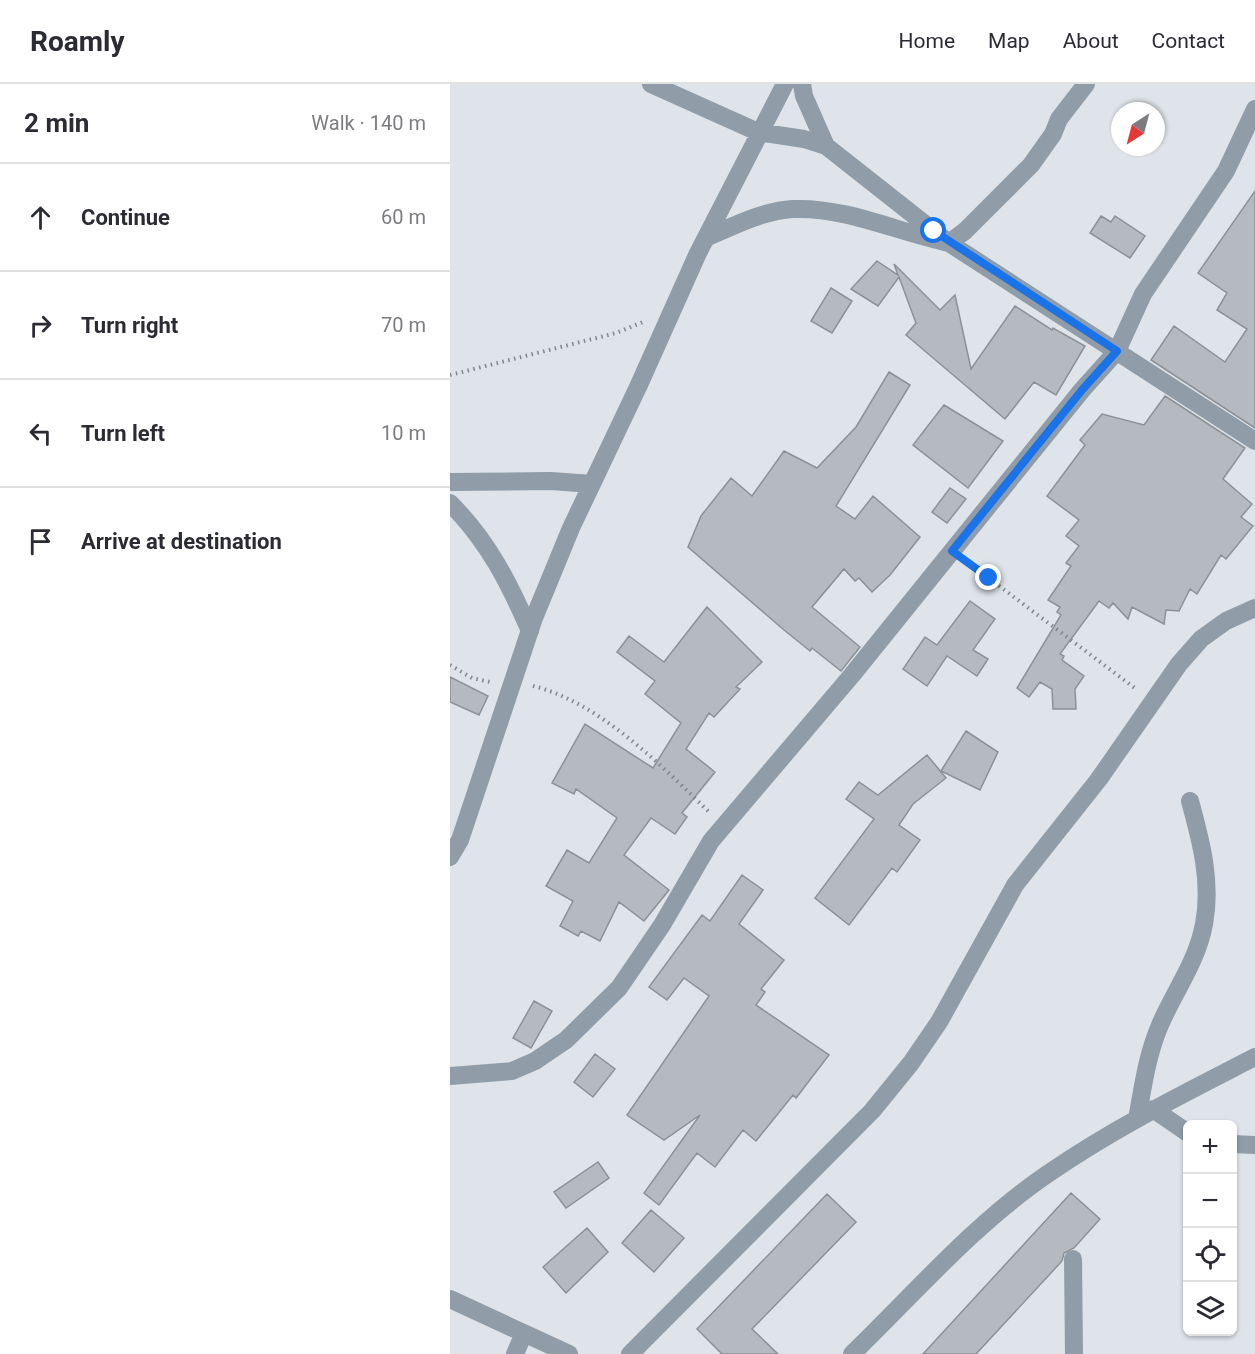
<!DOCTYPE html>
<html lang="en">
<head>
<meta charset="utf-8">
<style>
	:root { --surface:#fff; --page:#f2f2f3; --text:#2b2b33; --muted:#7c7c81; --line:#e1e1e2 }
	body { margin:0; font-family:Roboto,sans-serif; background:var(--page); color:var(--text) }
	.controls { position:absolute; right:18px; bottom:18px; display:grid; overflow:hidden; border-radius:9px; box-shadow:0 2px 4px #0004 }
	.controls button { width:54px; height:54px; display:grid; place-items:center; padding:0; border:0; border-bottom:2px solid var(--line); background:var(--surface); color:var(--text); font:30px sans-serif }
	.compass { position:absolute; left:661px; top:18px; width:54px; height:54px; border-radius:50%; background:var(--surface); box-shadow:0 2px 4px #0004; rotate:216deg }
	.stop { position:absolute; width:18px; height:18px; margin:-14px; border:4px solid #1a73e8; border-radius:50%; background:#fff }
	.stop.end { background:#1a73e8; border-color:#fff; box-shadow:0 2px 6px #0008 }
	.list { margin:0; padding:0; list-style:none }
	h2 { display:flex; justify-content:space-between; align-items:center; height:78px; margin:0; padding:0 24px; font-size:26px }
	h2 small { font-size:20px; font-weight:400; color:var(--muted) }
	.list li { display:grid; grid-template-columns:39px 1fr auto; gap:18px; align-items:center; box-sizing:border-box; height:108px; padding:0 24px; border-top:2px solid var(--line) }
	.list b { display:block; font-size:22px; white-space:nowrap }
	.list em { font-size:20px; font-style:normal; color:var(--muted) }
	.icon { flex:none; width:33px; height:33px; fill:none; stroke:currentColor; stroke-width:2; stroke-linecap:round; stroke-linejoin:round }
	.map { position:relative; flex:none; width:805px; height:1270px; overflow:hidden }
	header { display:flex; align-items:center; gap:36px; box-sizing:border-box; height:84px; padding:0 30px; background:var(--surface); border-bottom:2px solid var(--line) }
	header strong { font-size:28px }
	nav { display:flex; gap:33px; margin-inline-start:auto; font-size:21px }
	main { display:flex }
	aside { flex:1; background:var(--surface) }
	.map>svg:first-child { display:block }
	.building { fill:#b5bac0; stroke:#8b9196; stroke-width:1.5 }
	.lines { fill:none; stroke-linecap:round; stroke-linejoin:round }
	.path { stroke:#82868a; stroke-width:4; stroke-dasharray:1.5 4.5; stroke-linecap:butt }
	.minor { stroke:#909ca7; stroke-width:18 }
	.route { stroke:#1a73e8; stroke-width:8 }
</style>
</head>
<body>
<header>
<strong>Roamly</strong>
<nav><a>Home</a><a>Map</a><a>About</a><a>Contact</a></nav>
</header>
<main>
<aside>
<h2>2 min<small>Walk · 140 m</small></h2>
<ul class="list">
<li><svg class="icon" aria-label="ahead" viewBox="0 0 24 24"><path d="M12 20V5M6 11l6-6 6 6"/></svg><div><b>Continue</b></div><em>60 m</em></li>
<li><svg class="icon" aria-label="right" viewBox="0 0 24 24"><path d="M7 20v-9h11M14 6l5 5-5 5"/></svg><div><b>Turn right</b></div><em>70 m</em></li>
<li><svg class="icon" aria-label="left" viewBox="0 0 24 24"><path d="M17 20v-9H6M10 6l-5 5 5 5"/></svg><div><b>Turn left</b></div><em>10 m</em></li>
<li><svg class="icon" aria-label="arrive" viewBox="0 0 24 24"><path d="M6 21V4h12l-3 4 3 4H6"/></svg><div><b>Arrive at destination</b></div></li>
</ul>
</aside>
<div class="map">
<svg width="805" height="1270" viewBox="0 0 805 1270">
	<rect width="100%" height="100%" fill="#dee4e9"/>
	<path class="building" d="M 805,107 L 805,344 L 701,276 L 724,242 L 775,278 L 797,245 L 767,226 L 777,209 L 748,189 Z
		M 651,132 L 661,138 L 665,132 L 695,152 L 680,174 L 640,149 Z
		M 427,177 L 448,191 L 444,180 L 490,226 L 505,211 L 521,285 L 565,222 L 602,246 L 603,244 L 635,262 L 606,311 L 584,298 L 555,335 L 456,251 L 466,239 L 449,193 L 428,222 L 401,205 Z
		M 381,204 L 402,217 L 382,249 L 361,237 Z
		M 439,288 L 460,301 L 386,422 L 405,435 L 423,412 L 470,453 L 440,491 L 422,508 L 409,494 L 405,497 L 394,485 L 362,523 L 410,563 L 391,587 L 362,564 L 360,567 L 334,546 L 238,463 L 251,432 L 281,394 L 302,412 L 334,367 L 367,384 L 406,343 Z
		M 715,312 L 795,364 L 773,395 L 802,420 L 791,433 L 803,442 L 776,475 L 771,471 L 747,510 L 740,505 L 729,527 L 716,526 L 714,540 L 682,523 L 678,535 L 663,519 L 659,524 L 649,517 L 610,570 L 614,572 L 612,576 L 634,592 L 625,605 L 626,625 L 603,625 L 602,605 L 590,598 L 579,613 L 567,604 L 611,531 L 607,528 L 610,523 L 598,516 L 621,482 L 616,479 L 629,462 L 616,452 L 629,436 L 597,412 L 635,361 L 630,356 L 652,330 L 694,341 Z
		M 494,321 L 553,357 L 518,404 L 463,361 Z
		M 500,404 L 516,415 L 497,439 L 482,428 Z
		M 520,517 L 545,535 L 523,566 L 538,575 L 527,592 L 497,572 L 477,602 L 453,585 L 475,553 L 487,561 Z
		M 257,523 L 312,578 L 286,603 L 290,605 L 264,633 L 259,629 L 236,665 L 265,688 L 232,729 L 237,733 L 225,750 L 201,734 L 174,771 L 219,806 L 194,837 L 169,818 L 150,857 L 131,847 L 128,852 L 110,842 L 123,817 L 96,802 L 117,766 L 139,779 L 167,734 L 126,705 L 124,710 L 102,699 L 135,640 L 203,684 L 231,639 L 195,610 L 205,597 L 167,568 L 179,552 L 214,578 Z
		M 0,593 L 38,612 L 29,631 L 0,618 Z
		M 516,647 L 548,668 L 530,706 L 491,687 Z
		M 477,671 L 496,694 L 463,720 L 449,741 L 470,756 L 447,788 L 442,784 L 399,841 L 365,814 L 424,735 L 396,715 L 409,698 L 428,711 Z
		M 292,791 L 313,806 L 289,840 L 334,876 L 311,905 L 315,908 L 306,921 L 379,971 L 346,1014 L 343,1011 L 306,1057 L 293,1046 L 265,1083 L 247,1069 L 209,1121 L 194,1109 L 250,1031 L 214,1056 L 177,1031 L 259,912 L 234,894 L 217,916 L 199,903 L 252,831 L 260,837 Z
		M 84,917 L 102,927 L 81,964 L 63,954 Z
		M 145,970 L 165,985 L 143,1013 L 124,998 Z
		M 148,1078 L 159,1094 L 116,1124 L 104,1108 Z
		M 621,1109 L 650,1135 L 624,1164 L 614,1169 L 612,1177 L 526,1270 L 473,1270 Z
		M 377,1110 L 406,1138 L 302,1245 L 328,1270 L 272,1270 L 247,1245 Z
		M 201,1126 L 234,1154 L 204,1188 L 172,1159 Z
		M 137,1144 L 158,1168 L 116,1209 L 93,1183 Z"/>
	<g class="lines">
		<path class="path" d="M 0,291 L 166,249 L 193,238
			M 520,480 L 686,605
			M 0,581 L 22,594 L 40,598
			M 83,602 C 149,618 212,682 260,729"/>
		<path class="minor" d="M 201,0 L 308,48 L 354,55 L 376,62 L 499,159 L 805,357
			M 352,0 L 354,12 L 376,62
			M 256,154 C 283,142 312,127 343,125 C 397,123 447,148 499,159 L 515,147 L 581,81 L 603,50 L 609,35 L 636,0
			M 0,398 L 101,397 L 142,400
			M 0,419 C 38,457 59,499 80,547
			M 0,773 L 10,756 L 84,534 L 121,444 L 188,303 L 248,169 L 335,0
			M 0,992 L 62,987 L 85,977 L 116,956 L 169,904 L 212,841 L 261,757 L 402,591 L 632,306 L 667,267 L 693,210 L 776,87 L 805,25
			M 703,1025 L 738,1049
			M 687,1035 C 693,1003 697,971 710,941 C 725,906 747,878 754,840 C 762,798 751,757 740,717
			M 782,1060 L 805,1061
			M 623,1175 L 624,1270
			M 0,1215 L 119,1270
			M 65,1270 L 74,1249
			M 180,1270 L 422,1027 L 461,979 L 489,938 L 565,801 L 649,695 L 729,580 L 751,555 L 776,537 L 805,524
			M 402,1270 C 466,1208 525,1139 599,1089 C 664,1044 735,1009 805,973"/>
	</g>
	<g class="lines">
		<path class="route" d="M 484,147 L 667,267 L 632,306 L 502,467 L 539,494"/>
	</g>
</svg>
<div class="controls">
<button>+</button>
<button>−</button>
<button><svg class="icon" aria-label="locate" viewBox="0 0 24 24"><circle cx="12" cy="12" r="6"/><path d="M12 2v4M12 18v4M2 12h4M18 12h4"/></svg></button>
<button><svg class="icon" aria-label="layers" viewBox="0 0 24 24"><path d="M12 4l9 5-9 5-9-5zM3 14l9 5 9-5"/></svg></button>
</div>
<svg class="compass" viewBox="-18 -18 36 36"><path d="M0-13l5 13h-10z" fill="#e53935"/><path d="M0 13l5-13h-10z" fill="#7c7c81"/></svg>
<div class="stop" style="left:484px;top:147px"></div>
<div class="stop end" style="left:539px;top:494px"></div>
</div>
</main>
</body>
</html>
